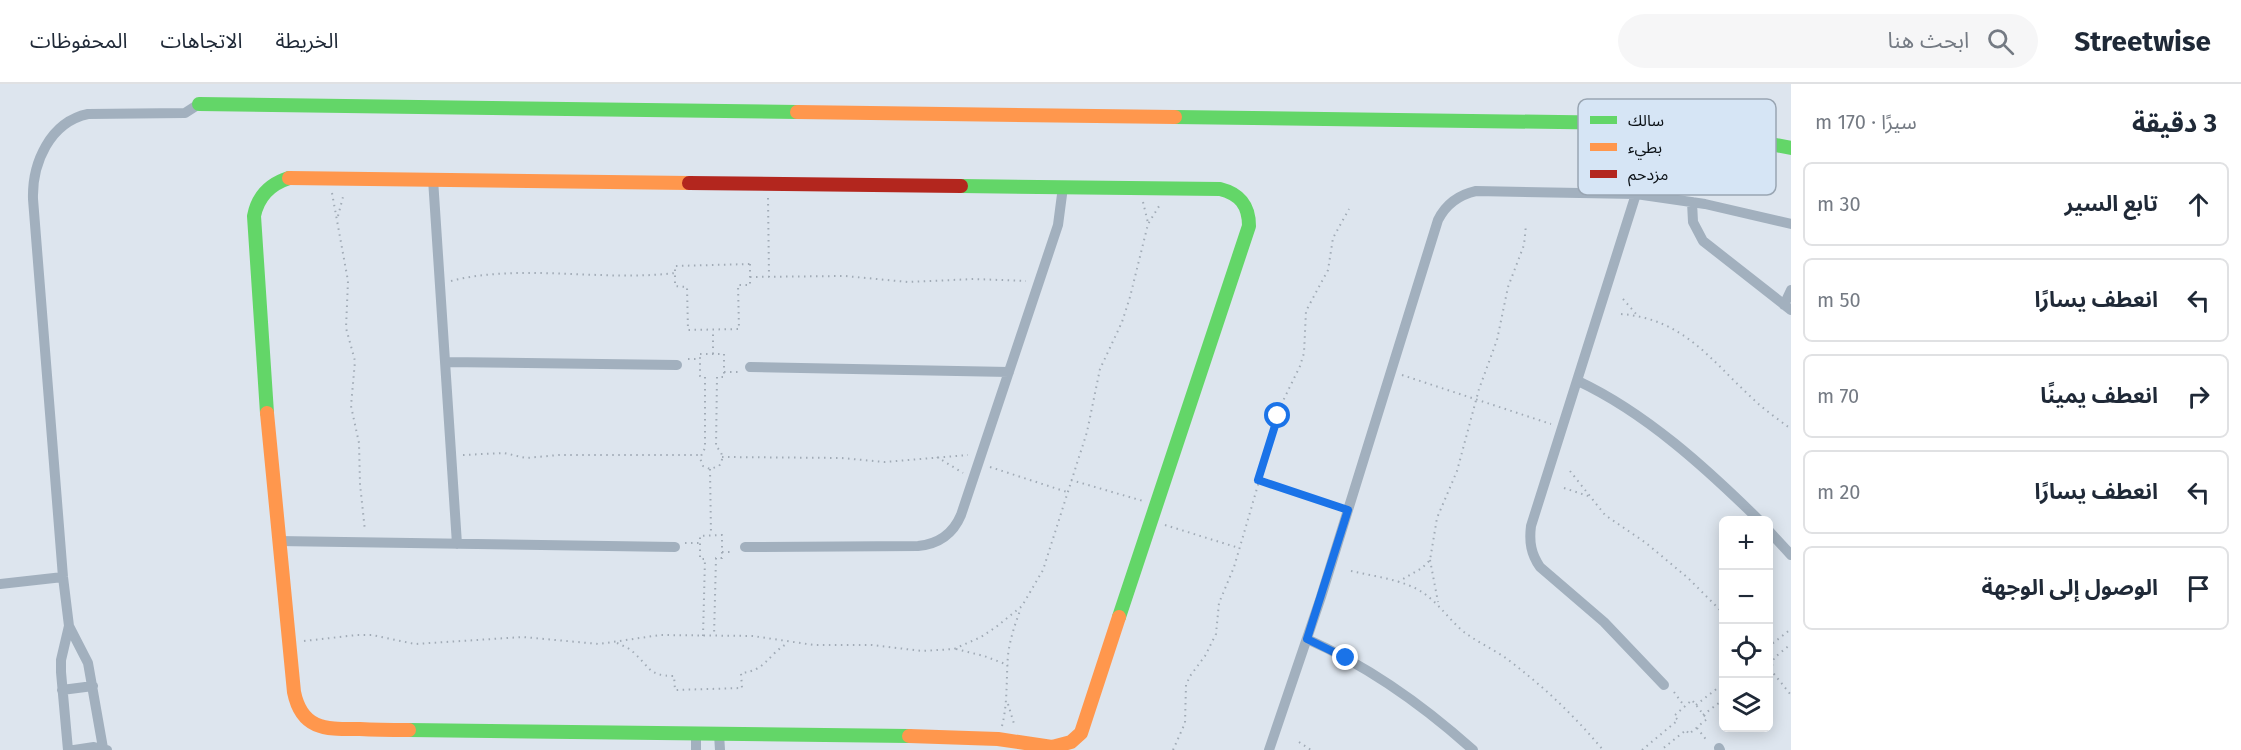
<!DOCTYPE html>
<html lang="ar">
<head>
<meta charset="utf-8">
<style>
	:root { --surface:#fff; --page:#f6f6f7; --text:#1f2937; --muted:#747a83; --line:#e0e1e3 }
	body { margin:0; font-family:"Fira Sans","Noto Sans Arabic",sans-serif; background:var(--page); color:var(--text); direction:rtl }
	.controls { position:absolute; right:18px; bottom:18px; display:grid; overflow:hidden; border-radius:9px; box-shadow:0 3px 15px #0003 }
	.controls button { width:54px; height:54px; display:grid; place-items:center; padding:0; border:0; border-bottom:2px solid var(--line); background:var(--surface); color:var(--text); font:30px sans-serif }
	.stop { position:absolute; width:18px; height:18px; margin:-14px; border:4px solid #1a73e8; border-radius:50%; background:#fff }
	.stop.end { background:#1a73e8; border-color:#fff; box-shadow:0 2px 6px #0008 }
	.list { margin:0; padding:0; list-style:none }
	h2 { display:flex; justify-content:space-between; align-items:center; height:78px; margin:0; padding:0 24px; font-size:26px }
	h2 small { font-size:20px; font-weight:400; color:var(--muted) }
	.list li { display:grid; grid-template-columns:39px 1fr auto; gap:18px; align-items:center; box-sizing:border-box; height:84px; margin:0 12px 12px; padding:0 12px; border:2px solid var(--line); border-radius:9px }
	.list b { display:block; font-size:22px; white-space:nowrap }
	.list em { font-size:20px; font-style:normal; color:var(--muted) }
	.icon { flex:none; width:33px; height:33px; fill:none; stroke:currentColor; stroke-width:2; stroke-linecap:round; stroke-linejoin:round }
	.map { position:relative; flex:none; width:1791px; height:666px; overflow:hidden; direction:ltr }
	header { display:flex; align-items:center; gap:36px; box-sizing:border-box; height:84px; padding:0 30px; background:var(--surface); border-bottom:2px solid var(--line) }
	header strong { font-size:28px }
	nav { display:flex; gap:33px; margin-inline-start:auto; font-size:21px }
	.search { width:420px; height:54px; background:var(--page); display:flex; align-items:center; gap:15px; box-sizing:border-box; padding:0 21px; border-radius:33px; color:var(--muted); font-size:22px }
	main { display:flex }
	aside { flex:1; background:var(--surface) }
	.map>svg:first-child { display:block }
	.lines { fill:none; stroke-linecap:round; stroke-linejoin:round }
	.path { stroke:#a1abb6; stroke-width:2; stroke-dasharray:1.5 4.5; stroke-linecap:butt }
	.street { stroke:#a2b0be; stroke-width:10 }
	.fast { stroke:#63d668; stroke-width:14 }
	.slow { stroke:#ff974d; stroke-width:14 }
	.jam { stroke:#b3261e; stroke-width:14 }
	.route { stroke:#1a73e8; stroke-width:8 }
	.key { fill:#d6e5f5; stroke:#99a5b2; stroke-width:1.5 }
	.key-label { font-size:16px; fill:#0b1116 }
</style>
</head>
<body>
<header>
<strong>Streetwise</strong>
<div class="search"><svg class="icon" aria-label="search" viewBox="0 0 24 24"><circle cx="10" cy="10" r="6"/><path d="M15 15l6 6"/></svg>ابحث هنا</div>
<nav><a>الخريطة</a><a>الاتجاهات</a><a>المحفوظات</a></nav>
</header>
<main>
<aside>
<h2>3 دقيقة<small>سيرًا · 170 m</small></h2>
<ul class="list">
<li><svg class="icon" aria-label="ahead" viewBox="0 0 24 24"><path d="M12 20V5M6 11l6-6 6 6"/></svg><div><b>تابع السير</b></div><em>30 m</em></li>
<li><svg class="icon" aria-label="left" viewBox="0 0 24 24"><path d="M17 20v-9H6M10 6l-5 5 5 5"/></svg><div><b>انعطف يسارًا</b></div><em>50 m</em></li>
<li><svg class="icon" aria-label="right" viewBox="0 0 24 24"><path d="M7 20v-9h11M14 6l5 5-5 5"/></svg><div><b>انعطف يمينًا</b></div><em>70 m</em></li>
<li><svg class="icon" aria-label="left" viewBox="0 0 24 24"><path d="M17 20v-9H6M10 6l-5 5 5 5"/></svg><div><b>انعطف يسارًا</b></div><em>20 m</em></li>
<li><svg class="icon" aria-label="arrive" viewBox="0 0 24 24"><path d="M6 21V4h12l-3 4 3 4H6"/></svg><div><b>الوصول إلى الوجهة</b></div></li>
</ul>
</aside>
<div class="map">
<svg width="1791" height="666" viewBox="0 0 1791 666">
	<rect width="100%" height="100%" fill="#dde5ee"/>
	<g class="lines">
		<path class="path" d="M 332,109 L 348,197 L 346,244 L 355,277 L 351,322 L 359,359 L 360,400 L 365,447
			M 768,114 L 769,193
			M 1143,118 L 1148,139
			M 338,132 L 344,109
			M 750,180 L 750,201 L 738,201 L 739,245 L 688,246 L 687,203 L 675,202 L 675,182 Z
			M 750,193 L 845,192 L 908,198 L 974,195 L 1026,197
			M 451,197 C 521,179 603,198 675,189
			M 1623,215 L 1637,231
			M 1621,230 C 1683,235 1709,274 1751,313 C 1763,325 1778,335 1791,345
			M 700,270 L 724,270 L 724,293 L 717,293 L 716,363 C 723,368 724,375 719,382 L 710,385 L 703,382 L 700,374 L 705,364 L 705,293 L 700,292 Z
			M 713,270 L 713,246
			M 688,275 L 700,275
			M 724,288 L 739,288
			M 1402,291 L 1551,340
			M 463,371 L 504,369 L 526,374 L 559,371 L 700,371
			M 722,373 L 842,374 L 884,378 L 968,371
			M 937,373 L 963,389
			M 990,383 L 1067,408
			M 710,385 L 711,451
			M 1570,387 L 1605,431 L 1646,459 L 1688,494 L 1724,530
			M 1071,396 L 1143,417
			M 1259,396 L 1338,423
			M 1564,404 L 1588,412
			M 1165,441 L 1239,464
			M 685,459 L 700,459
			M 722,468 L 734,468
			M 1430,476 L 1438,518
			M 1351,487 C 1373,492 1397,495 1417,505 C 1437,516 1447,534 1464,548 C 1476,557 1490,564 1503,572 C 1541,600 1573,630 1603,666
			M 1398,498 L 1422,484 L 1430,476 L 1437,434 L 1457,387 L 1479,305 L 1497,256 L 1508,203 L 1524,161 L 1526,141
			M 703,552 L 705,475 L 700,475 L 700,452 L 722,451 L 722,474 L 716,474 L 714,552
			M 304,557 L 357,551 L 372,551 L 415,560 L 523,553 L 599,560 L 660,551 L 753,552 L 814,561 L 872,561 L 922,567 L 954,565 L 981,553 L 996,543 L 1022,522 L 1043,486 L 1087,348 L 1100,285 L 1122,238 L 1130,213 L 1148,140 L 1161,119
			M 617,559 C 623,562 630,564 634,569 C 650,583 648,592 674,592 L 675,606 L 742,604 L 741,589 C 766,587 767,571 788,559
			M 1768,563 L 1791,545
			M 956,565 L 984,572 L 1008,581
			M 1770,585 L 1791,611
			M 1768,586 L 1772,582 L 1774,574 L 1791,560
			M 1674,608 L 1685,623
			M 1008,620 L 1015,643
			M 1696,621 L 1724,599
			M 1703,631 L 1724,615
			M 1002,642 C 1008,618 1006,595 1008,571 C 1010,555 1015,540 1021,524
			M 1697,644 L 1708,658
			M 1299,658 L 1311,666
			M 1173,666 L 1185,639 L 1186,601 L 1190,592 L 1205,572 L 1216,550 L 1219,519 L 1234,483 L 1282,319 L 1300,282 L 1304,269 L 1306,227 L 1328,186 L 1333,154 L 1349,125
			M 1642,666 L 1678,636 L 1674,632 L 1692,616 L 1707,635 L 1689,650 L 1686,646 L 1661,666"/>
		<path class="street" d="M 433,95 L 457,460
			M 1636,110 L 1531,442 C 1529,458 1531,470 1540,483 L 1604,538 L 1664,601
			M 1692,118 L 1693,138 L 1703,157 L 1791,226
			M 1784,221 L 1791,206
			M 445,278 L 677,281
			M 750,283 L 1009,288
			M 1578,297 C 1646,329 1706,384 1759,436
			M 1768,446 L 1791,471
			M 278,457 L 675,463
			M 745,463 L 918,462 C 939,460 953,450 961,431 L 1058,141 L 1063,103
			M 0,500 L 63,493
			M 69,542 L 88,579 L 103,664
			M 1307,555 C 1368,582 1424,622 1473,666
			M 62,606 L 93,602
			M 696,650 L 696,666
			M 719,650 L 720,666
			M 1719,664 L 1720,666
			M 68,666 L 61,588 L 61,576 L 69,542 L 63,493 L 33,115 C 32,79 50,38 88,30 L 185,29 L 199,20
			M 74,666 L 94,663 L 107,666
			M 1269,666 L 1321,513 L 1438,136 C 1446,120 1458,111 1476,107 L 1636,110 L 1705,120 L 1791,140"/>
		<path class="fast" d="M 199,20 L 797,28
			M 1175,33 L 1630,39 L 1705,47 L 1791,64
			M 961,102 L 1220,105 C 1240,110 1249,121 1249,142 L 1119,533
			M 267,329 L 254,132 C 258,112 270,100 289,94
			M 409,646 L 909,652"/>
		<path class="slow" d="M 797,28 L 1175,33
			M 289,94 L 689,99
			M 267,329 L 294,608 C 302,647 327,645 360,645 C 377,646 393,646 409,646
			M 909,652 L 998,655 L 1052,663 L 1071,658 L 1081,649 L 1119,533"/>
		<path class="jam" d="M 689,99 L 961,102"/>
	</g>
	<g class="lines">
		<path class="route" d="M 1278,332 L 1258,396 L 1348,426 L 1307,555 L 1346,574"/>
	</g>
	<rect x="1578" y="15" width="198" height="96" rx="9" class="key"/>
	<rect x="1590" y="32" width="27" height="8" fill="#63d668"/>
	<rect x="1590" y="59" width="27" height="8" fill="#ff974d"/>
	<rect x="1590" y="86" width="27" height="8" fill="#b3261e"/>
	<g class="key-label">
		<text x="1628" y="42">سالك</text>
		<text x="1628" y="69">بطيء</text>
		<text x="1628" y="96">مزدحم</text>
	</g>
</svg>
<div class="controls">
<button>+</button>
<button>−</button>
<button><svg class="icon" aria-label="locate" viewBox="0 0 24 24"><circle cx="12" cy="12" r="6"/><path d="M12 2v4M12 18v4M2 12h4M18 12h4"/></svg></button>
<button><svg class="icon" aria-label="layers" viewBox="0 0 24 24"><path d="M12 4l9 5-9 5-9-5zM3 14l9 5 9-5"/></svg></button>
</div>
<div class="stop" style="left:1278px;top:332px"></div>
<div class="stop end" style="left:1346px;top:574px"></div>
</div>
</main>
</body>
</html>
